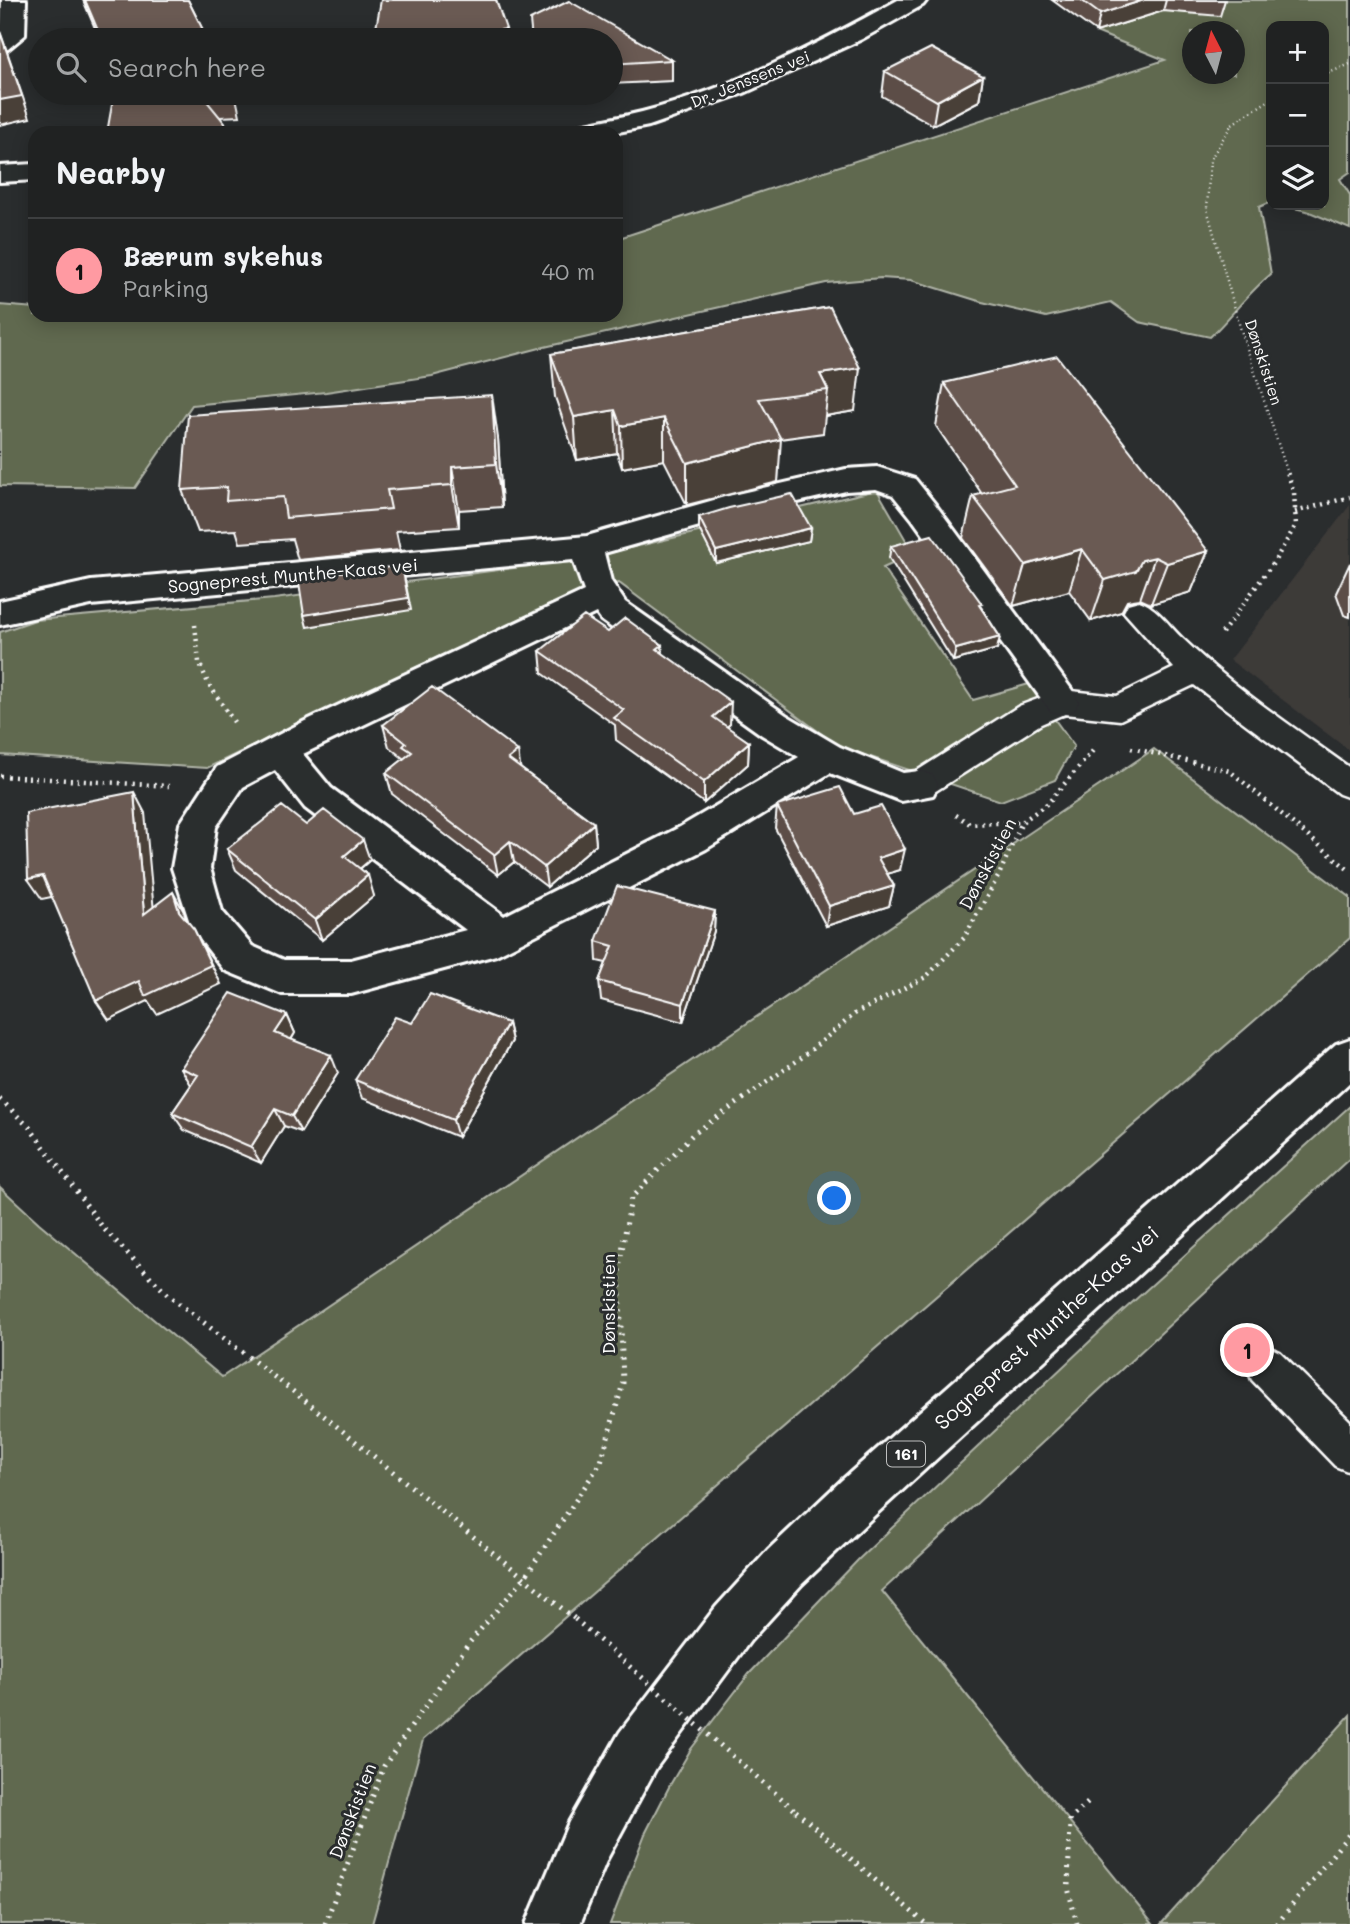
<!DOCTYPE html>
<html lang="en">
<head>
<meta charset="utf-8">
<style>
	:root { --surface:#202222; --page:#282a2a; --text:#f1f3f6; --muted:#a2a4a5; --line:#3d3f40; --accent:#ff9aa2 }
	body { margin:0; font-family:Mali,sans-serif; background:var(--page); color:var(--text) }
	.controls { position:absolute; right:21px; top:21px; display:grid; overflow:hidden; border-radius:14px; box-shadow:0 4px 18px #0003 }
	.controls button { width:63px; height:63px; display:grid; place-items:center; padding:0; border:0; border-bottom:2px solid var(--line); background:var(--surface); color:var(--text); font:35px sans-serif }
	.compass { position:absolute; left:1182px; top:21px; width:63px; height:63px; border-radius:50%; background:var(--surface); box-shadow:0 4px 18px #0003; rotate:354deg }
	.you { position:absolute; left:835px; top:1199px; width:24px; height:24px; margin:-18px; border:5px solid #fff; border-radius:50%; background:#1a73e8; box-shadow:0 0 0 10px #1a73e833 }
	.badge { display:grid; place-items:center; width:46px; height:46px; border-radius:50%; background:var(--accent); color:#111; font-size:23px; font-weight:700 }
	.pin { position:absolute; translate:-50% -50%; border:4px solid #fff; box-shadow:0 2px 7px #0006 }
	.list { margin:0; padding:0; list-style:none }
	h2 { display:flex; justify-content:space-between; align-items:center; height:91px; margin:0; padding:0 28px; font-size:30px }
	h2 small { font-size:23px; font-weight:400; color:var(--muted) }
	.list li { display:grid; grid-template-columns:46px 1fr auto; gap:21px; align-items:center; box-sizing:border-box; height:105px; padding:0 28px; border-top:2px solid var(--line) }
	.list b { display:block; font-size:26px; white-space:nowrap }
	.list p { margin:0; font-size:23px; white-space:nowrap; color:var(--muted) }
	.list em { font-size:23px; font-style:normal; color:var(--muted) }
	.icon { flex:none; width:38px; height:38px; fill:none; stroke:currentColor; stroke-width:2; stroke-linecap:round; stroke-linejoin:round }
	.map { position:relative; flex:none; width:1350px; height:1924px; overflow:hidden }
	.search { position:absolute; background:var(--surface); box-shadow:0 4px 18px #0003; left:28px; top:28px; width:595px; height:77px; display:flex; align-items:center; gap:18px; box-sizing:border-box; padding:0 24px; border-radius:38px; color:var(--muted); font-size:26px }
	.panel { position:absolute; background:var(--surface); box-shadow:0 4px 18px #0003; left:28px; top:126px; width:595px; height:196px; border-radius:21px }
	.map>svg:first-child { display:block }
	.built { fill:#3d3a39 }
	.green { fill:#606950; stroke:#b0b4a8; stroke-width:2; fill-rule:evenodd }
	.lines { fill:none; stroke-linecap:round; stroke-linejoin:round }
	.service-casing { stroke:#fff; stroke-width:5 }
	.minor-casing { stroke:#fff; stroke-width:6 }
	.primary-casing { stroke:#fff; stroke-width:6 }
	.path-far2 { stroke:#fff; stroke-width:2.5; stroke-dasharray:1 3.5; stroke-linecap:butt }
	.path-far1 { stroke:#fff; stroke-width:4.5; stroke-dasharray:2 5; stroke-linecap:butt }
	.path { stroke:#fff; stroke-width:5; stroke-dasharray:2 6; stroke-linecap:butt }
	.service { fill:#2a2d2e; fill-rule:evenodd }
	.minor { fill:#2a2d2e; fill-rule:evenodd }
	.primary { fill:#2a2d2e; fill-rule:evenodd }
	.path-bridge { stroke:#fff; stroke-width:5; stroke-dasharray:2 6; stroke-linecap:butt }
	.wall { fill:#5b4d47; stroke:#fff; stroke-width:2 }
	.shaded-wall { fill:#4a3f39; stroke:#fff; stroke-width:2 }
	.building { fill:#6a5a52; stroke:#fff; stroke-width:2 }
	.labels { text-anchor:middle; stroke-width:6; stroke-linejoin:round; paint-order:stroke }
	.far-street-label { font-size:16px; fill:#fff; stroke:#2a2d2e }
	.shield { fill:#2a2d2e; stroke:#bfc0c0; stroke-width:2 }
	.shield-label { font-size:16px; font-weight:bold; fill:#fff }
	.street-label { font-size:18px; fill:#fff; stroke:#2a2d2e }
	.near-street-label { font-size:21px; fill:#fff; stroke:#2a2d2e }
</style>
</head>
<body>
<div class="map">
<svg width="1350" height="1924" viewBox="0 0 1350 1924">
	<rect width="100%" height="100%" fill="#2a2d2e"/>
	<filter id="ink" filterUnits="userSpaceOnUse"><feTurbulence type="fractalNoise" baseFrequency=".0143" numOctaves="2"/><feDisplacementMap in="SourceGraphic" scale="14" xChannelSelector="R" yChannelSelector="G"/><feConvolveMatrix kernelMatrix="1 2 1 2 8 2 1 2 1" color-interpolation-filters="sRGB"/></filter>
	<g filter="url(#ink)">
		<path class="built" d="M 1350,505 L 1350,751 L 1230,660 Z"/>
		<path class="green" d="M 1152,0 L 1350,0 L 1350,172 L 1340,179 L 1350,195 L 1350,229 L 1307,211 L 1281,205 L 1324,205 L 1324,26 L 1271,26 L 1271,202 L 1259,207 L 1271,274 C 1248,293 1231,317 1210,337 L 1139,322 L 1111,302 L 1046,317 L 982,302 L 911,280 L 881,278 L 826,283 L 540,348 L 432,376 L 326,392 L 192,405 L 135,488 L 0,486 L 0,305 L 35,308 L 35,315 L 112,315 L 173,320 L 216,315 L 616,315 L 616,239 L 1165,60 L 1096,32 ZM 1192,32 L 1234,32 L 1234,74 L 1192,74 Z
			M 877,490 L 914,554 L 883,568 L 973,700 L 1029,684 L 1074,746 L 1055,780 L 1001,801 L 838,746 L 619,583 L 444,654 L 207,768 L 0,755 L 0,632 L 35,620 L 274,599 L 583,559 Z
			M 1154,749 L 1350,897 L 1350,938 L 423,1740 L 372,1924 L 0,1924 L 0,1187 L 39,1223 L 222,1377 Z
			M 1350,1106 L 1350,1158 L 882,1591 L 1153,1924 L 610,1924 L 645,1834 L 670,1785 L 691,1749 L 749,1674 L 859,1559 L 1104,1328 Z
			M 1350,1715 L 1350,1924 L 1161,1924 Z"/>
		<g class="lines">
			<g class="service-casing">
				<path id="service" d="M 1139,601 C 1157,607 1169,626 1183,639 C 1234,688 1293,727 1350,768 L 1350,798 L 1339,794 L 1194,685 L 1120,720 L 1064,714 L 1041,724 L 931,794 L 920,798 L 909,794 L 904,785 L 909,776 L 1019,706 L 1062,690 L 1117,696 L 1174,668 L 1124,612 L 1128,604 Z
					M 1266,1346 L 1280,1352 L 1350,1421 L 1350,1472 L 1335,1466 L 1252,1380 L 1246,1366 L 1252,1352 Z"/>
			</g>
			<g class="minor-casing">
				<path id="minor" d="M 2,0 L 26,0 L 25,35 L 8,49 L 0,51 Z
					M 898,0 L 927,0 L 923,5 L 862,39 L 744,93 L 649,126 L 613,133 L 564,133 L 568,128 C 592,122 618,118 642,112 C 731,89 818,44 898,0 Z
					M 35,164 L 35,180 L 0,182 L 0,166 Z
					M 877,467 L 915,479 L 935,504 L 1074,693 L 1079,702 L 1074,711 L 1062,715 L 1050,711 L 913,520 L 893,495 L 876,489 L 846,491 L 728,518 L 604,553 L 611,581 L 625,602 L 786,715 L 840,747 L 903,773 L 920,771 L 933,775 L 938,785 L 933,795 L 901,801 L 830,773 L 706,849 L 496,955 L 351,994 L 282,994 L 224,970 L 192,929 L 172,868 L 180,824 L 217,767 L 305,721 L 584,591 L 573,560 L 91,605 L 0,625 L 0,601 L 91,581 L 587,536 L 728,496 L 846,469 ZM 596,613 L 601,620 L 762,735 L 799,757 L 680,827 L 504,916 L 331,788 L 303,754 ZM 275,770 L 305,808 L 466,930 L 351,960 L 284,960 L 252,946 L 222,911 L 210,868 L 216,827 L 243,787 Z"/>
			</g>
			<g class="primary-casing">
				<path id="primary" d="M 1350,1039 L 1350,1082 L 876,1514 L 802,1584 L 750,1641 L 656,1768 L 607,1859 L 580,1924 L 526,1924 L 569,1822 L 620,1732 L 716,1607 L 768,1550 L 842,1480 L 1336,1044 Z"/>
			</g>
			<path class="path-far2" d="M 1324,75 L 1350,64
				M 1271,99 L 1232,124 L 1210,160 L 1207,209 L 1240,327 L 1288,474"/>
			<path class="path-far1" d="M 1295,512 L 1350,497
				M 195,625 L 199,662 L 208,683 L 236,725
				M 1222,633 L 1274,562 L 1296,525 L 1294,492 L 1287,472
				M 1131,748 L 1230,771 L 1350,871
				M 0,776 L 169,786
				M 956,815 L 970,824 L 1022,822
				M 743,1099 L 801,1058 L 856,1013 L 926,977 L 964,938 L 999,875 L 1022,822 L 1048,803 L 1096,747"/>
			<path class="path" d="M 0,1099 L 30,1128 L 104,1229 L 168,1295 L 303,1399 L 575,1619
				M 796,1811 L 926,1924
				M 325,1924 L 384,1766 L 469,1643 L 525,1577 L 601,1462 L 623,1383 L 619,1268 L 631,1198 L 692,1135 L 746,1097
				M 1077,1924 L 1068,1888 L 1070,1819 L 1092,1799
				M 1277,1924 L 1350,1833"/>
			<use href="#service" class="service"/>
			<use href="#minor" class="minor"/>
			<use href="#primary" class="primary"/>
			<path class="path-bridge" d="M 575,1619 L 796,1811"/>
		</g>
		<path class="wall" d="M 83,0 L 188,0 L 208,40 L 100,40 Z
			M 1052,0 L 1225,0 L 1220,16 L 1163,11 L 1096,32 Z
			M 611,40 L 672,60 L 672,81 L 611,84 Z
			M 885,71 L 983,76 L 979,101 L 933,125 L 882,96 Z
			M 114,93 L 235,93 L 240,116 L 220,117 Z
			M 370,93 L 433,93 L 433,96 L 370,96 Z
			M 830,307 L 855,411 L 825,416 L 823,433 L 780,439 L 778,482 L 687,505 L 664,460 L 622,468 L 617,453 L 577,460 L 555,397 L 551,354 Z
			M 944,383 L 1208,551 L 1191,592 L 1151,604 L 1140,599 L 1127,601 L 1121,612 L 1091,621 L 1069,591 L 1013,606 L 963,538 L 973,496 L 982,494 L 936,426 Z
			M 498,438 L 502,507 L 459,510 L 459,527 L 396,531 L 400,550 L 298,560 L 292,539 L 240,543 L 236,530 L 198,532 L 182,490 Z
			M 699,517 L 811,528 L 809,541 L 716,563 L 699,529 Z
			M 891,546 L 981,607 L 1000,637 L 997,649 L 953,661 L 889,558 Z
			M 1350,563 L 1350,617 L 1344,615 L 1336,593 Z
			M 608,632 L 662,645 L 663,654 L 730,724 L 727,727 L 749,742 L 748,764 L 704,803 L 616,740 L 615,725 L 542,673 L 540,651 Z
			M 383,725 L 520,768 L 594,823 L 596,844 L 547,887 L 514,862 L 498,875 L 392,794 L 386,773 L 404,759 L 389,747 Z
			M 777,806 L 854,814 L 900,870 L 887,874 L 894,886 L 889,906 L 826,926 L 775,828 Z
			M 306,825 L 370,860 L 360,869 L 374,896 L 322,940 L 236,870 L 227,849 Z
			M 715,911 L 714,931 L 683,1022 L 601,1000 L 599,981 L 606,963 L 597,961 L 596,941 Z
			M 287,1015 L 295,1033 L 291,1040 L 338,1073 L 301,1132 L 284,1126 L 261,1163 L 184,1130 L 172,1113 L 191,1085 L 181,1068 Z
			M 412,1023 L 508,1023 L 512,1041 L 458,1137 L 362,1098 L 355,1080 Z"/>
		<path class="shaded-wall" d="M 1144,0 L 1166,0 L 1163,11 L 1096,32 L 1100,14 Z
			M 506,29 L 507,40 L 441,40 Z
			M 0,31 L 30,118 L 0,125 Z
			M 983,76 L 979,101 L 933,125 L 937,101 Z
			M 860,368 L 855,411 L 825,416 L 828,390 L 820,374 Z
			M 492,395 L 498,438 L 502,507 L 496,464 Z
			M 615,410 L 617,453 L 577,460 L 574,417 Z
			M 664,418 L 664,460 L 622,468 L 621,426 Z
			M 781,439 L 778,482 L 687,505 L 687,463 Z
			M 452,467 L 459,510 L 459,527 L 452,485 Z
			M 811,528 L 809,541 L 716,563 L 716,551 Z
			M 1082,549 L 1069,591 L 1013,606 L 1025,565 Z
			M 1208,551 L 1191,592 L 1151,604 L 1167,563 Z
			M 1155,557 L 1140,599 L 1127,601 L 1121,612 L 1091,621 L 1105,580 L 1142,560 Z
			M 402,566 L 411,610 L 307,627 L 304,615 Z
			M 1000,637 L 997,649 L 953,661 L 956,649 Z
			M 662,645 L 663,667 L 657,649 Z
			M 731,702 L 730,724 L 712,739 L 713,717 Z
			M 749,742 L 748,764 L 704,803 L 704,782 Z
			M 518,751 L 521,772 L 508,759 Z
			M 134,792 L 145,813 L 156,934 L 144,914 Z
			M 594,823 L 596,844 L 547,887 L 544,867 Z
			M 363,840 L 370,860 L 351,876 L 344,856 Z
			M 510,841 L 514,862 L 498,875 L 494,855 Z
			M 905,849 L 900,870 L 874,878 L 878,858 Z
			M 368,875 L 374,896 L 322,940 L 315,920 Z
			M 43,876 L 56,896 L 42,899 L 28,879 Z
			M 894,886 L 889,906 L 826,926 L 829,906 Z
			M 173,892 L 184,912 L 190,931 L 179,911 Z
			M 715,911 L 714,931 L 683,1022 L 683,1004 Z
			M 194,929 L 221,984 L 157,1014 L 148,1001 L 109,1020 L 96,1001 Z
			M 287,1015 L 295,1033 L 284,1051 L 275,1033 Z
			M 508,1023 L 512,1041 L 458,1137 L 453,1120 Z
			M 331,1055 L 338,1073 L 301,1132 L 292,1116 Z
			M 275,1109 L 284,1126 L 261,1163 L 251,1147 Z"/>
		<path class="building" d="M 85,0 L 188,0 L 208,40 L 102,40 Z
			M 381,0 L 496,0 L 506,29 L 441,40 L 374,40 Z
			M 1081,0 L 1144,0 L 1100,14 Z
			M 569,1 L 672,60 L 611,64 L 611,40 L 532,40 L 530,20 Z
			M 0,32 L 22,96 L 0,100 Z
			M 931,48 L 983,76 L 937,101 L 885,71 Z
			M 114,93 L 234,93 L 201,94 L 233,133 L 107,133 Z
			M 830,307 L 860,368 L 820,374 L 828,390 L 759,399 L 781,439 L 687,463 L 664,418 L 621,426 L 615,410 L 574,417 L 551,354 Z
			M 1057,356 L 1208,551 L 1167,563 L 1155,557 L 1142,560 L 1136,571 L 1105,580 L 1082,549 L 1025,565 L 973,496 L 1015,485 L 944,383 Z
			M 492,395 L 496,464 L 452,467 L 452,485 L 387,490 L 391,509 L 286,518 L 283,497 L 226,501 L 227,487 L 182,490 L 188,415 Z
			M 792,494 L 811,528 L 716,551 L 699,517 L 729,508 Z
			M 932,535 L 982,604 L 979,605 L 1000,637 L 956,649 L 891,546 Z
			M 402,566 L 408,598 L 304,615 L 298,576 Z
			M 584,616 L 608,632 L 625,618 L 662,645 L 657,649 L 731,702 L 713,717 L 749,742 L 704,782 L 614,718 L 624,710 L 540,651 Z
			M 432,687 L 518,751 L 508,759 L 594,823 L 544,867 L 510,841 L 494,855 L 386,773 L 412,752 L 403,746 L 406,743 L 383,725 Z
			M 840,787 L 854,814 L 881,806 L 905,849 L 878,858 L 894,886 L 829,906 L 777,806 Z
			M 134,792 L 144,914 L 173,892 L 179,911 L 194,929 L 211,965 L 145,996 L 139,981 L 96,1001 L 43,876 L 28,879 L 26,813 Z
			M 282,806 L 306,825 L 324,810 L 363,840 L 344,856 L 368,875 L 315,920 L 227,849 Z
			M 617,886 L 715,911 L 683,1004 L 599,981 L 613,946 L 596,941 Z
			M 231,993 L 287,1015 L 275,1033 L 331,1055 L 292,1116 L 275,1109 L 251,1147 L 172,1113 L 198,1075 L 181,1068 Z
			M 430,994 L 508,1023 L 453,1120 L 355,1080 L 395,1017 L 412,1023 Z"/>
	</g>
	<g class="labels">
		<g class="far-street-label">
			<text transform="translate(750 79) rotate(-22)" y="6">Dr. Jenssens vei</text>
			<text transform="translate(1264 362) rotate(72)" y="6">Dønskistien</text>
		</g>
		<rect class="shield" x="887" y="1441.5" width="38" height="25" rx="5"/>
		<g class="shield-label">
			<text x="906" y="1460">161</text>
		</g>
		<g class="street-label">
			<text transform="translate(293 576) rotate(-5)" y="6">Sogneprest Munthe-Kaas vei</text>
			<text transform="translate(988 864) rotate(-62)" y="6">Dønskistien</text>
			<text transform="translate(609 1304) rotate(-90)" y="6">Dønskistien</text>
			<text transform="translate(353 1811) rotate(-69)" y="6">Dønskistien</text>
		</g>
		<g class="near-street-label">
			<text transform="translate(1047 1328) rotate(-42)" y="7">Sogneprest Munthe-Kaas vei</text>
		</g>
	</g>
</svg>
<div class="controls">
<button>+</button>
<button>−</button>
<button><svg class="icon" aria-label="layers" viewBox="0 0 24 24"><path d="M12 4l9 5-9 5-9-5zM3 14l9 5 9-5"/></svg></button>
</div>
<svg class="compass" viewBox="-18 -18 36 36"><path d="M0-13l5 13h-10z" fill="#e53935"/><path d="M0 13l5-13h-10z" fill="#a2a4a5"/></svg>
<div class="you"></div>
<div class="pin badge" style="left:1247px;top:1350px">1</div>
<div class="search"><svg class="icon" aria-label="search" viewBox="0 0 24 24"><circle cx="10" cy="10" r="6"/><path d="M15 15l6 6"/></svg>Search here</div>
<section class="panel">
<h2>Nearby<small></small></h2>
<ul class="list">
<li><span class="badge">1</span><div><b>Bærum sykehus</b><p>Parking</p></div><em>40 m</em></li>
</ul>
</section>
</div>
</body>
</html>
